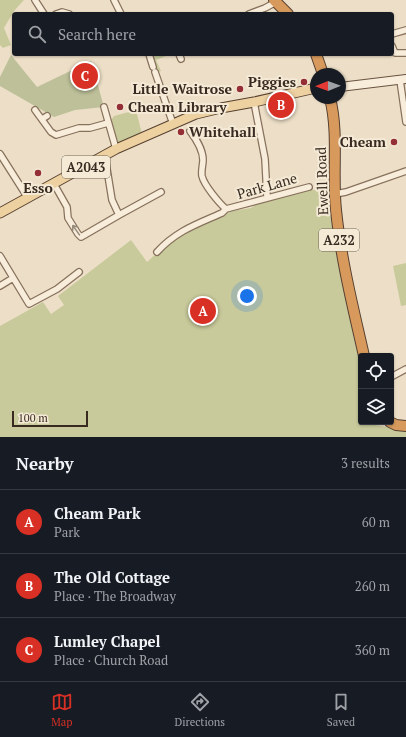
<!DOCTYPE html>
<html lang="en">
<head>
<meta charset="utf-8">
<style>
	:root { --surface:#171b24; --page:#20242c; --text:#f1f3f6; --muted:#9ea1a6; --line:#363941; --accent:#d93025 }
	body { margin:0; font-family:"PT Serif",serif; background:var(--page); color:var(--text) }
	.controls { position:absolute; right:12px; bottom:12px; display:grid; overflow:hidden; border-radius:4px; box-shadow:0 1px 3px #0004 }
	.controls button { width:36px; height:36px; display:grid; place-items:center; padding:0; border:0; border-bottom:1px solid var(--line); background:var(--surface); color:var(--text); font:20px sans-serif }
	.compass { position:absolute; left:310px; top:68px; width:36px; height:36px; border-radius:50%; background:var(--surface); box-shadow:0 1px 3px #0004; rotate:269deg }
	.scale { position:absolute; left:12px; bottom:10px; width:76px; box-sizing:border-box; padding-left:4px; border:2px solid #382a20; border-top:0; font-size:11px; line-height:14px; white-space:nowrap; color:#382a20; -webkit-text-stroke:3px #f4ead6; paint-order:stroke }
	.you { position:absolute; left:247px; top:296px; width:14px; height:14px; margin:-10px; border:3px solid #fff; border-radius:50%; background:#1a73e8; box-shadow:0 0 0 6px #1a73e833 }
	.badge { display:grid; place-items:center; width:26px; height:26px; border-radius:50%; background:var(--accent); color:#fff; font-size:13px; font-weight:700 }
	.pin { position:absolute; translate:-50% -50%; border:2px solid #fff; box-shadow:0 1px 4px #0006 }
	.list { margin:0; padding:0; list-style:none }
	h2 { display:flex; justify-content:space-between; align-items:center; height:52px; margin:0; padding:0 16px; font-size:17px }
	h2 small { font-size:13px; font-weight:400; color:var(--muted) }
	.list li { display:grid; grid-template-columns:26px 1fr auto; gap:12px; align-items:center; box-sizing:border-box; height:64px; padding:0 16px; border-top:1px solid var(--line) }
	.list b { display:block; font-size:15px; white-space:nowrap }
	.list p { margin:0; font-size:13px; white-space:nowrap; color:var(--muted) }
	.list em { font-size:13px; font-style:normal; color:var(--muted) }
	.icon { flex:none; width:22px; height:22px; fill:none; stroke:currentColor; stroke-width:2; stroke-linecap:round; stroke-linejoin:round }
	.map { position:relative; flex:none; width:406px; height:437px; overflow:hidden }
	.search { position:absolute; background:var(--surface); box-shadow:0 1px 3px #0004; left:12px; right:12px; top:12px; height:44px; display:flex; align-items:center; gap:10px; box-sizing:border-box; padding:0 14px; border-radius:4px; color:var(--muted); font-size:15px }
	.sheet { height:244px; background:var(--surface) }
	nav { display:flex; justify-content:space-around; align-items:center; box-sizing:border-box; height:56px; border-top:1px solid var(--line); background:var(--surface); font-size:11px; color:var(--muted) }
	nav a { display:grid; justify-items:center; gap:2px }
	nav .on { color:var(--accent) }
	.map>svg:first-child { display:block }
	.green { fill:#c8ca9b }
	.cemetery { fill:#bdc099 }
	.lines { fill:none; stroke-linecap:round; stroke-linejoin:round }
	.street-casing { stroke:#87715d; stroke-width:8 }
	.secondary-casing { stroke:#695240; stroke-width:10 }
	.primary-casing { stroke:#564031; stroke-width:11 }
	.highway-casing { stroke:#564031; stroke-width:12 }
	.street { stroke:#f8edda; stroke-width:5.5 }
	.secondary { stroke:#f8edda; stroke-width:8 }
	.primary { stroke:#eed1a1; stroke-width:9 }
	.highway { stroke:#d79a5c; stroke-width:10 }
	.oneway { stroke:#988c7d }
	.poi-dot { fill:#942f36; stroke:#f4ead6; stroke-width:1.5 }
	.labels { text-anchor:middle; stroke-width:4; stroke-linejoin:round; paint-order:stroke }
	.shield { fill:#f4ead6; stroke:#706457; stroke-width:1 }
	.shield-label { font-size:13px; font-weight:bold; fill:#382a20 }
	.poi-label { font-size:14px; font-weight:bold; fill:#382a20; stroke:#f4ead6; text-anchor:end }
	.street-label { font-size:14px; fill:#382a20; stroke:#f4ead6 }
</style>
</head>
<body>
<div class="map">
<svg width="406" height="437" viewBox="0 0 406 437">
	<rect width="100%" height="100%" fill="#eddfc7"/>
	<path class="green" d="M 0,0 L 24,0 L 14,11 L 4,28 L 11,45 L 3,48 L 0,45 Z
		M 152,54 L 165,54 L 166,56 L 156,60 L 161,71 L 158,72 Z
		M 136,110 L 142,134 L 118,143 L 111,120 L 114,116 Z
		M 326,188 L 334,239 L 361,361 L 361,422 L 374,422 L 375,425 L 406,431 L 406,437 L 0,437 L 0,326 L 43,302 L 51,314 L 64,305 L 58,296 L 131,240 L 147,262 L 169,242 L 186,231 L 223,215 L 232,211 L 251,208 L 257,204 L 282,195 Z
		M 406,263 L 406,305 L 401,306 L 393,266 Z"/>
	<path class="cemetery" d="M 11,55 L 37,87 L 91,61 L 104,107 L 75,110 L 54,117 L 0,86 L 0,77 Z"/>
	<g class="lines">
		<g class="street-casing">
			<path id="street" d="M 35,0 L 44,14
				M 114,0 L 121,14
				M 56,14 L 62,12 L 69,14
				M 249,14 L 265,8 L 276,2
				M 392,34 L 406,30
				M 392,46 L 395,53 L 406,53
				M 149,54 L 153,67
				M 179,54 L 181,59
				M 155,72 L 173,124
				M 400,80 L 406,122
				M 254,102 L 265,159 L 267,197
				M 104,107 L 116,149
				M 35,110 L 51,132 L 56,135 L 79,128 L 90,128 L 108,123
				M 42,119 L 47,116
				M 190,131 C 196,139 203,149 203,160 C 203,165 201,170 202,176 C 204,185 219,203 226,209 L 309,187
				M 0,154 L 28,198
				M 54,184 L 67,207 L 68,218 L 78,234 L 81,237 L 119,215 L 112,200 L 106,163 L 102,157
				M 335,194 L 346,192 L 406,171
				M 119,215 L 161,192
				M 157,252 C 176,231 197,224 222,213 L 226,209
				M 0,256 L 29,304 L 57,289 L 79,272
				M 0,286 L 13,278
				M 391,377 L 406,369"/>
		</g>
		<g class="secondary-casing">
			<path id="secondary" d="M 340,87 L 406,79"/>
		</g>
		<g class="primary-casing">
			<path id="primary" d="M 0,213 L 116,149 L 196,114 L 221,108 L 254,102 L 316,88"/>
		</g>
		<g class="highway-casing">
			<path id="highway" d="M 274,0 L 288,14
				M 316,54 L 323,74
				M 330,98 C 339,134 332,173 336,210 C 341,260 353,307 364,356
				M 390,422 L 396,425 L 406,426"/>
		</g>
		<use href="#street" class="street"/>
		<use href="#secondary" class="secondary"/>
		<use href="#primary" class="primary"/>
		<use href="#highway" class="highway"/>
	</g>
	<defs><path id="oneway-shaft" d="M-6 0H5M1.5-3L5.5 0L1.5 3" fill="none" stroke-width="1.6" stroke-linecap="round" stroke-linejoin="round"/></defs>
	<use class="oneway" href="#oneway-shaft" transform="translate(76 230) rotate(-125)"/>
	<g class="poi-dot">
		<circle cx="304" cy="82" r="4"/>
		<circle cx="240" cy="89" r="4"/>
		<circle cx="120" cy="107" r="4"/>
		<circle cx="181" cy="132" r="4"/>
		<circle cx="394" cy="142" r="4"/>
		<circle cx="38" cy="173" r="4"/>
	</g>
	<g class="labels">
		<g class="shield">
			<rect x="62" y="156" width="48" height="22" rx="3"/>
			<rect x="319" y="229" width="40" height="22" rx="3"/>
		</g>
		<g class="shield-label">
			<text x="86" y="172">A2043</text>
			<text x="339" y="245">A232</text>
		</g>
		<g class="poi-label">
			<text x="296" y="87">Piggies</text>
			<text x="232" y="94">Little Waitrose</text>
			<text x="128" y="112" text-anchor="start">Cheam Library</text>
			<text x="189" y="137" text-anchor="start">Whitehall</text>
			<text x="386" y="147">Cheam</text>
			<text x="38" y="193" text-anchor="middle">Esso</text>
		</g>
		<g class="street-label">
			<text transform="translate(322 181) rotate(-92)" y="5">Ewell Road</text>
			<text transform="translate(267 186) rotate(-16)" y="5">Park Lane</text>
		</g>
	</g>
</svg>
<div class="controls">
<button><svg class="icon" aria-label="locate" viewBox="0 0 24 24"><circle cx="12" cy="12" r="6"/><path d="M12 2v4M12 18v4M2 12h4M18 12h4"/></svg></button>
<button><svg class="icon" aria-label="layers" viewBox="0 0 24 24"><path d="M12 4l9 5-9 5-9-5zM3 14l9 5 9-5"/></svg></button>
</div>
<svg class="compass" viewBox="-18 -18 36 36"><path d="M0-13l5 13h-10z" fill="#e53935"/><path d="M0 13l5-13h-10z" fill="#9ea1a6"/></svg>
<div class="scale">100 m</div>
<div class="you"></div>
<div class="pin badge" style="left:203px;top:311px">A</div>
<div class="pin badge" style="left:281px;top:105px">B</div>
<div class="pin badge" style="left:85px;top:76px">C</div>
<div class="search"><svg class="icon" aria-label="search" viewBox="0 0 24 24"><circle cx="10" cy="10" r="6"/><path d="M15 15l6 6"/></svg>Search here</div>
</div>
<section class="sheet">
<h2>Nearby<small>3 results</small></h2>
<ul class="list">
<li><span class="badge">A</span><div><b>Cheam Park</b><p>Park</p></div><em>60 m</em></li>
<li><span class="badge">B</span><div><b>The Old Cottage</b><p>Place · The Broadway</p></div><em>260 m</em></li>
<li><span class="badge">C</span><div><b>Lumley Chapel</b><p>Place · Church Road</p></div><em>360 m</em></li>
</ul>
</section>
<nav>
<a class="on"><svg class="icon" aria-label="map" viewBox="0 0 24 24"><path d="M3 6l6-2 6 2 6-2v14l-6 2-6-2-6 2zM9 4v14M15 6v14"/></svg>Map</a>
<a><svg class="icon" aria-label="directions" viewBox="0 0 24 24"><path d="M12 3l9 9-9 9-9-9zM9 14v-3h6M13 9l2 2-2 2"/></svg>Directions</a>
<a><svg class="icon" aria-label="saved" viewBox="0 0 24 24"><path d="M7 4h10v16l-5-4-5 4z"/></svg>Saved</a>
</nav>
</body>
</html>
